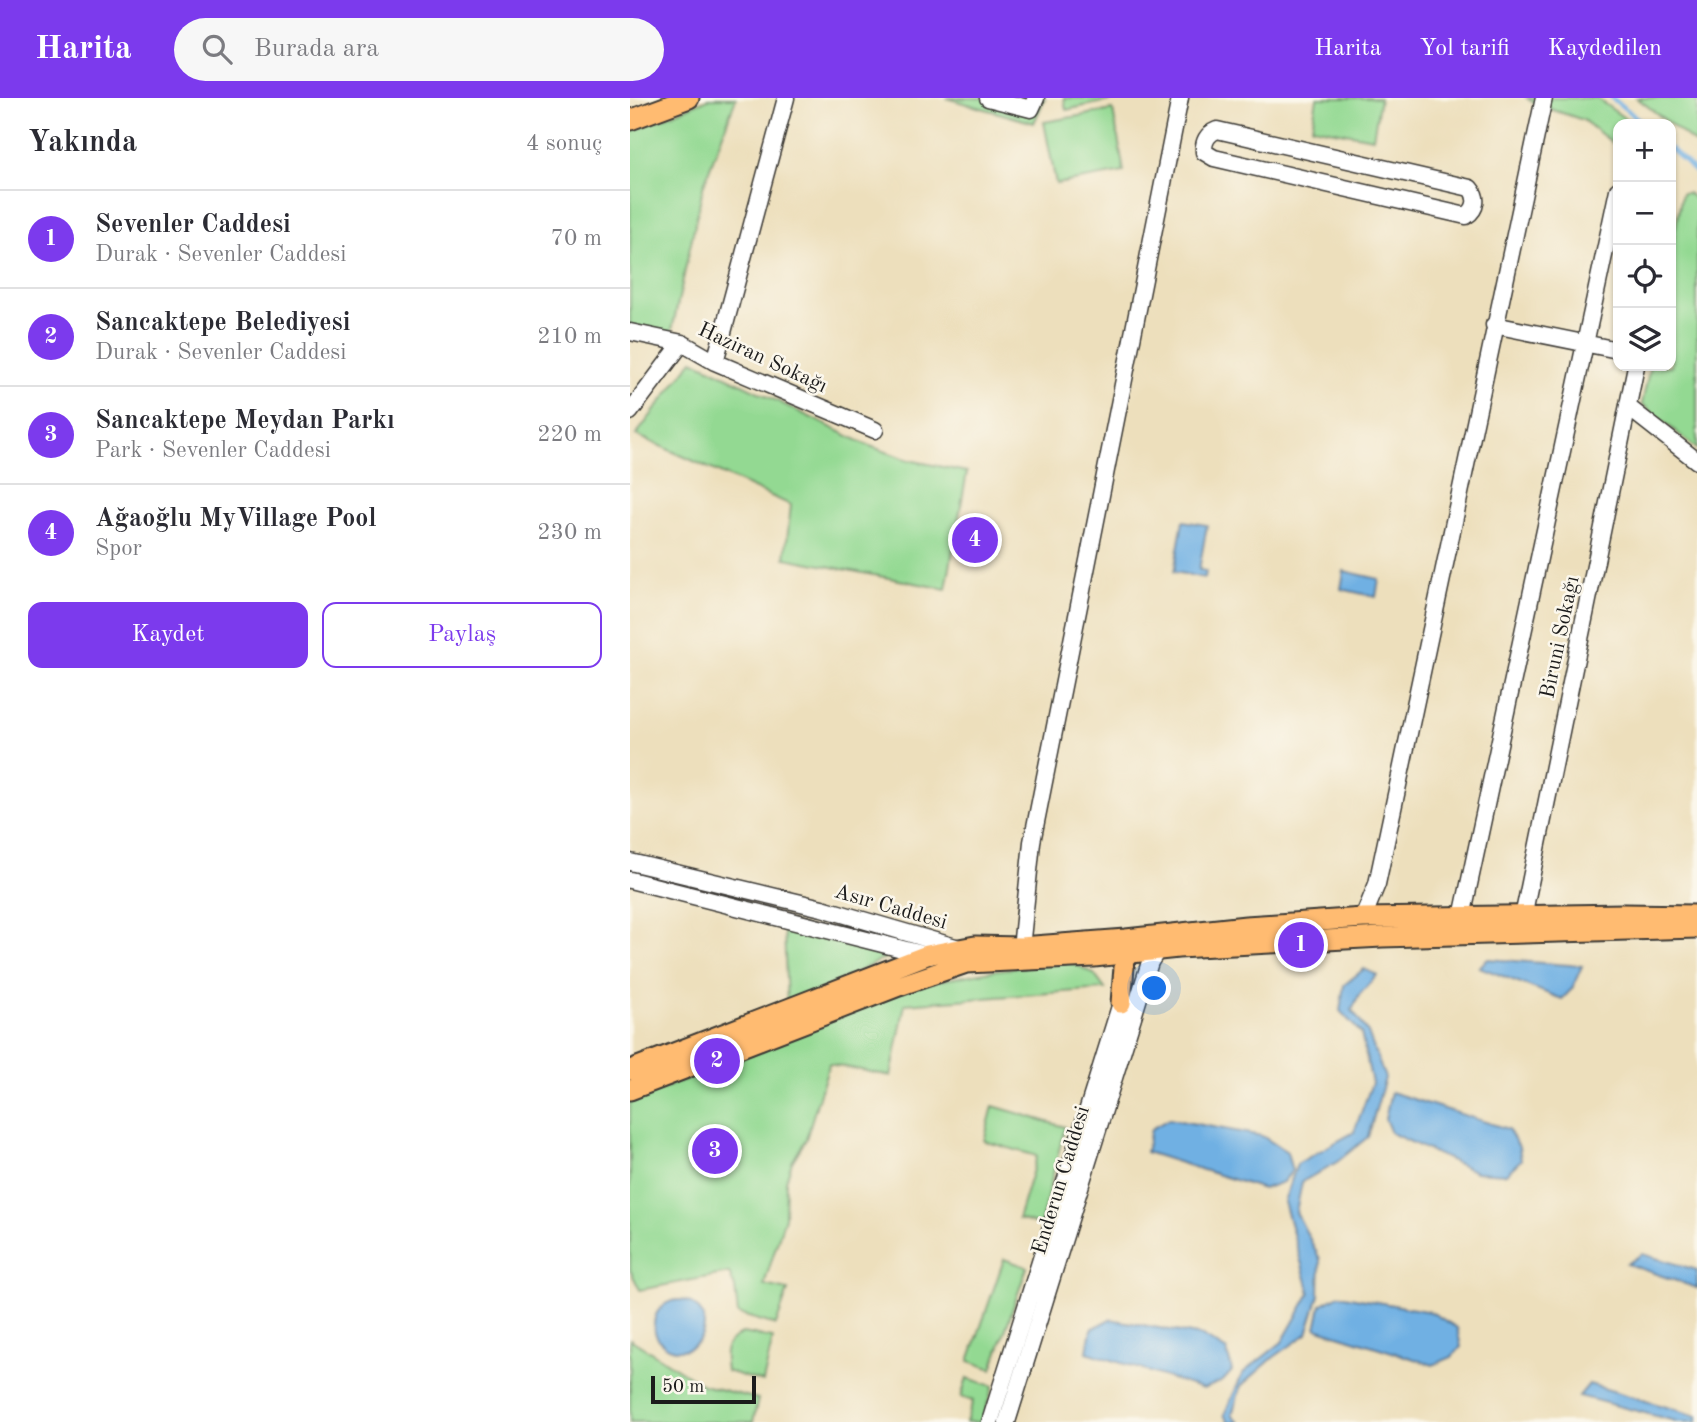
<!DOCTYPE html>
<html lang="tr">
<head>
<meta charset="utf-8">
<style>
	:root { --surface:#fff; --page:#f7f7f7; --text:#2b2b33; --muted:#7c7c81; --line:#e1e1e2; --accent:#7c3aed }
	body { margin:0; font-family:"Old Standard TT",serif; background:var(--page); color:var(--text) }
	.controls { position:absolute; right:21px; top:21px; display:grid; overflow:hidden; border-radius:14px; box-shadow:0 2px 5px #0004 }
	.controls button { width:63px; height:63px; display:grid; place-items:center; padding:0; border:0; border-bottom:2px solid var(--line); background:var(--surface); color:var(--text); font:35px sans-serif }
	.scale { position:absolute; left:21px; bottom:18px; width:105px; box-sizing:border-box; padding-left:7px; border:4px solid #1c1c1c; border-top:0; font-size:19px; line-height:24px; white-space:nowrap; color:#1c1c1c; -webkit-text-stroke:5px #fbf7ec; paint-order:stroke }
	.you { position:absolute; left:525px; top:891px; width:24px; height:24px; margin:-18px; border:5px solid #fff; border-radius:50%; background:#1a73e8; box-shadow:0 0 0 10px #1a73e833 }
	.badge { display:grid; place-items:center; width:46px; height:46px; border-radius:50%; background:var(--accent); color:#fff; font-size:23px; font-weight:700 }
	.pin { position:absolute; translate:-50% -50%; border:4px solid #fff; box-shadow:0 2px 7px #0006 }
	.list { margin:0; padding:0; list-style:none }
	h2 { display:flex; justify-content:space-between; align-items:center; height:91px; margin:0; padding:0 28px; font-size:30px }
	h2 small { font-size:23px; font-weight:400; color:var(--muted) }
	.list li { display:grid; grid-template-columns:46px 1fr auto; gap:21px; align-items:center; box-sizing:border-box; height:98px; padding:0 28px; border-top:2px solid var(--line) }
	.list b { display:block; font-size:26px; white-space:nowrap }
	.list p { margin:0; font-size:23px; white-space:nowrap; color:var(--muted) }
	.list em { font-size:23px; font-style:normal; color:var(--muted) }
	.actions { display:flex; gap:14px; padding:21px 28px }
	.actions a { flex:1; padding:16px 0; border:2px solid var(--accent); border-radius:14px; text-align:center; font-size:24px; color:var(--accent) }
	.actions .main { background:var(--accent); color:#fff }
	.icon { flex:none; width:38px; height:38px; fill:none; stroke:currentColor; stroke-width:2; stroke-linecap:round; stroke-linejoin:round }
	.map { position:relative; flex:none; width:1067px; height:1324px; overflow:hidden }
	header { display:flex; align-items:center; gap:42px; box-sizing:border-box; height:98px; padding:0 35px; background:var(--accent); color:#fff }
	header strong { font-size:33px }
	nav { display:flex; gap:38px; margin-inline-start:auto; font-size:24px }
	.search { width:490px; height:63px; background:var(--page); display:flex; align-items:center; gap:18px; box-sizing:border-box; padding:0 24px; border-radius:38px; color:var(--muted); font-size:26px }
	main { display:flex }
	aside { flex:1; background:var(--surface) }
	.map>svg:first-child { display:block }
	.green { fill:#93d992; stroke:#587a57; stroke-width:2 }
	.water { fill:#70b0e3; stroke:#466680; stroke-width:2 }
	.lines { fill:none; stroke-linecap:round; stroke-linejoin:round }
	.stream { stroke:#70b0e3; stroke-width:4.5 }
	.minor-casing { stroke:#3b3934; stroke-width:19 }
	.major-casing { stroke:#3b3934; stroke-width:23 }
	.minor { stroke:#fff; stroke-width:16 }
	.major { stroke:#ffbb71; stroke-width:19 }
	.labels { text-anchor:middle; stroke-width:5; stroke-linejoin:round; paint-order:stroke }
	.street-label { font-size:21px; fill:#1c1c1c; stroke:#fbf7ec }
</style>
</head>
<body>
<header>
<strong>Harita</strong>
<div class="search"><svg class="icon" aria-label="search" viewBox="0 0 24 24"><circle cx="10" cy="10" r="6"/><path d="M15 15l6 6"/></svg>Burada ara</div>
<nav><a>Harita</a><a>Yol tarifi</a><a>Kaydedilen</a></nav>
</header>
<main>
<aside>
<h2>Yakında<small>4 sonuç</small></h2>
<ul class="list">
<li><span class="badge">1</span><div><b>Sevenler Caddesi</b><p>Durak · Sevenler Caddesi</p></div><em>70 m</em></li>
<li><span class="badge">2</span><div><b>Sancaktepe Belediyesi</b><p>Durak · Sevenler Caddesi</p></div><em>210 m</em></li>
<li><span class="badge">3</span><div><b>Sancaktepe Meydan Parkı</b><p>Park · Sevenler Caddesi</p></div><em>220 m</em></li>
<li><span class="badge">4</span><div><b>Ağaoğlu MyVillage Pool</b><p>Spor</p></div><em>230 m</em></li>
</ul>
<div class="actions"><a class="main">Kaydet</a><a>Paylaş</a></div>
</aside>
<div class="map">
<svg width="1067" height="1324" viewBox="0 0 1067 1324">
	<rect width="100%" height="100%" fill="#fbf7ec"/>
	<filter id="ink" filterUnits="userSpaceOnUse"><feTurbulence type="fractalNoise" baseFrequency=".0143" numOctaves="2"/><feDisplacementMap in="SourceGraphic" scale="14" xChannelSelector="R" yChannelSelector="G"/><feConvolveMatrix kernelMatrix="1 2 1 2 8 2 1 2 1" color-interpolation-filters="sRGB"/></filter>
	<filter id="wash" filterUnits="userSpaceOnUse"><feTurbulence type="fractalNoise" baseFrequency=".00686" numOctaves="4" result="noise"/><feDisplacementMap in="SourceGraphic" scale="28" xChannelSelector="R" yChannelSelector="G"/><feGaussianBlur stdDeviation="1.57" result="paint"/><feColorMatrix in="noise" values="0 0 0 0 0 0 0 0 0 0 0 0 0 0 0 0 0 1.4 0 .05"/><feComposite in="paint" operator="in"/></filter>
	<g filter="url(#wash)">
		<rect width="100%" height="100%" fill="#eddfbc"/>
		<path class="green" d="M 80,0 L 106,0 L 73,89 L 41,237 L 0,228 L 0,34 Z
			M 316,0 L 415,0 L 404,25 Z
			M 434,0 L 492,0 L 436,12 Z
			M 687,0 L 750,0 L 743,40 L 682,29 Z
			M 897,0 L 966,0 L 1003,26 L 988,26 L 988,49 L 953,22 L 905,6 Z
			M 1007,0 L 1067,0 L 1067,47 Z
			M 483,12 L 494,74 L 426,86 L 414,24 Z
			M 1052,95 L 1058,95 L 1067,103 L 1067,351 L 1012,306 L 1020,268 L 1041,268 L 1041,155 Z
			M 63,262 L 237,347 L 279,362 L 337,374 L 316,491 L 155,460 L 161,407 L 6,337 Z
			M 154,830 L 263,856 L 157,909 Z
			M 442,864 L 464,876 L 475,891 L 275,906 L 261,978 L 199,966 L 176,1041 L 162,1064 L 156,1083 L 155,1119 L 134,1187 L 158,1192 L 146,1227 L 108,1216 L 105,1190 L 99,1175 L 10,1192 L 0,1172 L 0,1004 L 286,887 L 366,872 Z
			M 363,1008 L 435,1029 L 410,1127 L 388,1121 L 407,1058 L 354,1043 Z
			M 374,1161 L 397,1169 L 362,1271 L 339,1263 Z
			M 112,1235 L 143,1240 L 133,1284 L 96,1273 C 93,1253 93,1246 112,1235 Z
			M 0,1241 L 73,1287 L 128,1301 L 123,1324 L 0,1324 Z
			M 337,1280 L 363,1288 L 352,1324 L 336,1324 L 343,1303 L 331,1299 Z"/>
		<path class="water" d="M 553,423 L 577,427 L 569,472 L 576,473 L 575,480 L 544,474 Z
			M 714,473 L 749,481 L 746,499 L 711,491 Z
			M 858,861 L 952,868 L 942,891 L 932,901 L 849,869 Z
			M 734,871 L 747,877 L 729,897 L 722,912 L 738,935 L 755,980 L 738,1039 L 707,1064 L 672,1084 L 666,1114 L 690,1161 L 689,1197 L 677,1236 L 644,1259 L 611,1288 L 602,1317 L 609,1324 L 599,1324 L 594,1317 L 613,1275 L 652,1244 L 680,1195 L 654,1104 L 667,1066 L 724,1034 L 742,985 L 731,935 L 710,913 L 714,887 Z
			M 761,994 L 878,1031 L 889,1049 L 891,1062 L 876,1076 L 846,1074 L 761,1035 L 755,1021 Z
			M 539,1021 L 632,1038 L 657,1054 L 662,1073 L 653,1084 L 633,1091 L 516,1054 L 521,1031 Z
			M 1012,1156 L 1067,1172 L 1067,1190 L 997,1166 Z
			M 709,1197 L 801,1214 L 827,1230 L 831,1249 L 822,1259 L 803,1267 L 686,1230 L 691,1207 Z
			M24 1227a25 25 0 1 1 50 0a25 25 0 1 1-50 0Z
			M 480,1221 L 572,1238 L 597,1253 L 602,1273 L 593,1283 L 573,1291 L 457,1254 L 461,1231 Z
			M 959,1286 L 1067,1318 L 1067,1324 L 1049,1324 L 949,1298 Z"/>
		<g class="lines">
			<path class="stream" d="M 982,0 L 1014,26
				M 1041,51 L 1067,75"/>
		</g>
	</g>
	<g filter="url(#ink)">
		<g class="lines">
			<g class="minor-casing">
				<path id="minor" d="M 358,0 L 401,11 L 406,0
					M 587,32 L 840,90 C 848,99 847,111 836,118 L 584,60 L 574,54 C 573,44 577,36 587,32 Z
					M 864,227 L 988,252
					M 0,234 L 52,245 L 85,264 L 245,332
					M 85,264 L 156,0
					M 998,309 L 1067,363
					M 0,314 L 52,245
					M 0,764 L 192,810 L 329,850
					M 0,782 L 300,858
					M 832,819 L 988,92
					M 893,819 L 1006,268
					M 733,820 L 747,786 L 914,0
					M 390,860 L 402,744 L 550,0
					M 360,1324 L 491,905
					M 377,1324 L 520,864 L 527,853"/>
			</g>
			<g class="major-casing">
				<path id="major" d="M 0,22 L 59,0
					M 491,905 L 496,846
					M 0,972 L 297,857 L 345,848 L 391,849 L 496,841 L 616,828 L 733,820 L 994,816 L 1067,817
					M 0,992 L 269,888 L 336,865 L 464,859 L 548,850 L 752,839 L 1067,830"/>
			</g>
			<use href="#minor" class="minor"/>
			<use href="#major" class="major"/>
		</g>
	</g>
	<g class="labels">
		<g class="street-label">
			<text transform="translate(133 259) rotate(25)" y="7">Haziran Sokağı</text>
			<text transform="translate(929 539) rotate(-78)" y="7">Biruni Sokağı</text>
			<text transform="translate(261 808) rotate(16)" y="7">Asır Caddesi</text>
			<text transform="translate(430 1082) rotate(-73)" y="7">Enderun Caddesi</text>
		</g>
	</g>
</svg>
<div class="controls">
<button>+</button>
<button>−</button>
<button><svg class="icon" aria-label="locate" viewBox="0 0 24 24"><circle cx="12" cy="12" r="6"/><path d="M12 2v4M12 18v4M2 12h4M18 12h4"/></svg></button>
<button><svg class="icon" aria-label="layers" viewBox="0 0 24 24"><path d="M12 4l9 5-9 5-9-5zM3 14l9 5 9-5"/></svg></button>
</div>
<div class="scale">50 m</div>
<div class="you"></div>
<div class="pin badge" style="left:671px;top:847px">1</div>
<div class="pin badge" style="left:87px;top:963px">2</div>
<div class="pin badge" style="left:85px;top:1053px">3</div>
<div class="pin badge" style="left:345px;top:442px">4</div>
</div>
</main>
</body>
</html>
